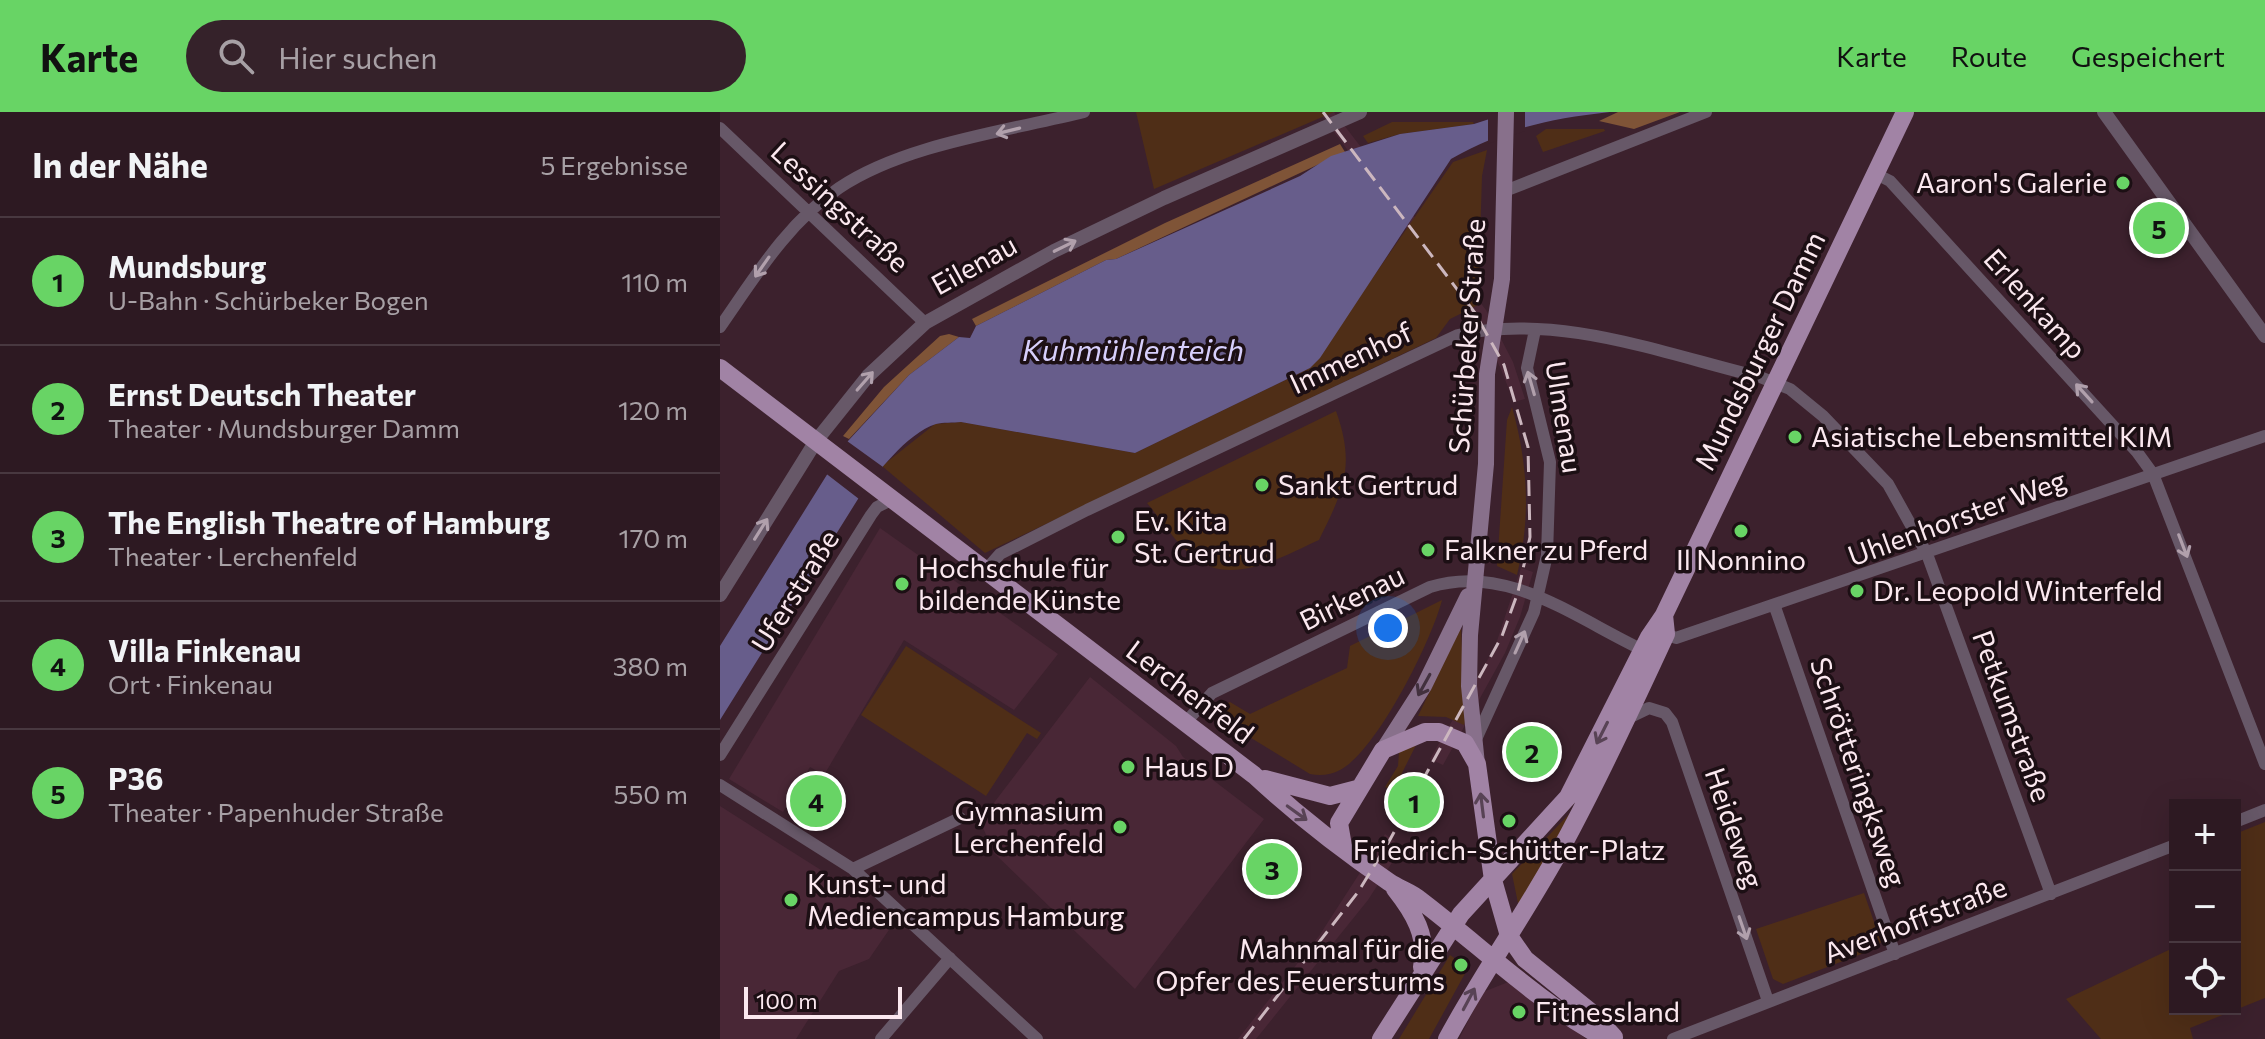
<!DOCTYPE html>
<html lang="de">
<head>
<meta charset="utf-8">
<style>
	:root { --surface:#2d1922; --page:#35222a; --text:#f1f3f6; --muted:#a7a0a5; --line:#483840; --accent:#68d465 }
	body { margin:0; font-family:Commissioner,sans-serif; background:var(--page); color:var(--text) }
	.controls { position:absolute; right:24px; bottom:24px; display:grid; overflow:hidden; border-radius:0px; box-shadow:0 8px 32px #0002 }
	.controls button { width:72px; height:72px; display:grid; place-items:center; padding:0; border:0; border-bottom:2px solid var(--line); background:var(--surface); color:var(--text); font:40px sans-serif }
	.scale { position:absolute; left:24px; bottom:20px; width:158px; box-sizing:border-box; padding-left:8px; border:4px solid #fbe8ef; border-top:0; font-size:22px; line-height:28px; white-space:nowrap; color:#fbe8ef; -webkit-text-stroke:6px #1c0f14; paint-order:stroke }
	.you { position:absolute; left:668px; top:516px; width:28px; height:28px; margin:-20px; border:6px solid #fff; border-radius:50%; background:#1a73e8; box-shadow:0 0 0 12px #1a73e833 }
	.badge { display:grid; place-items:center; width:52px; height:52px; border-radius:50%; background:var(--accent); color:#111; font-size:26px; font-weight:700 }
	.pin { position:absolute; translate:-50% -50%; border:4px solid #fff; box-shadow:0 2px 8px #0006 }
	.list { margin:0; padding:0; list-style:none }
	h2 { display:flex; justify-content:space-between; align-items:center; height:104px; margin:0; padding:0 32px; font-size:34px }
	h2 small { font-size:26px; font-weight:400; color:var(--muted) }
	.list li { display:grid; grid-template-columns:52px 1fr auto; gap:24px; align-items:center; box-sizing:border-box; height:128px; padding:0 32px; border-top:2px solid var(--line) }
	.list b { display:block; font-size:30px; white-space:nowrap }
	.list p { margin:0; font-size:26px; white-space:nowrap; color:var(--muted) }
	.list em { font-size:26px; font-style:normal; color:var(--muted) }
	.icon { flex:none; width:44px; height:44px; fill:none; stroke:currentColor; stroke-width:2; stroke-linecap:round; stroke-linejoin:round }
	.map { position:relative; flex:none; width:1545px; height:927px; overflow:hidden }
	header { display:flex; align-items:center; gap:48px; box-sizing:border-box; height:112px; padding:0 40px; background:var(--accent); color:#111 }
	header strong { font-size:38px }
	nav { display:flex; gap:44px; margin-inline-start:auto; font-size:28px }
	.search { width:560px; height:72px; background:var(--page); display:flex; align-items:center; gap:20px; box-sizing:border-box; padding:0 28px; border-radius:44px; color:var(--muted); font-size:30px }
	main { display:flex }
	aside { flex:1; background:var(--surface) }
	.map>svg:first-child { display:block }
	.built { fill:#492736 }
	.green { fill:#4f2e17 }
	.forest { fill:#7f5437 }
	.water { fill:#675d8b }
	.pier { fill:#3c212d }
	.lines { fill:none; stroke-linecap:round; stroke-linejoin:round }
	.minor { stroke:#675868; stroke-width:12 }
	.tertiary { stroke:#675868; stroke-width:14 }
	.secondary { stroke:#88708b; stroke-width:16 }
	.primary { stroke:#a183a5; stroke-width:18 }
	.rail { stroke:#ccb7bf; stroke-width:3; stroke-dasharray:16 8; stroke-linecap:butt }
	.oneway { stroke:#b1a0ac }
	.oneway2 { stroke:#42313e }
	.oneway3 { stroke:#584355 }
	.poi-dot { fill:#68d465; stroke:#1c0f14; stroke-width:3 }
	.labels { text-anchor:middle; stroke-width:7; stroke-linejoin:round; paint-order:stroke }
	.poi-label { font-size:28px; fill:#fbe8ef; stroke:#1c0f14; text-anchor:start }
	.street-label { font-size:28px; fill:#fbe8ef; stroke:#1c0f14 }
	.water-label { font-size:30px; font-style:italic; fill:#d7cffc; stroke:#1c0f14 }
</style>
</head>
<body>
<header>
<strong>Karte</strong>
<div class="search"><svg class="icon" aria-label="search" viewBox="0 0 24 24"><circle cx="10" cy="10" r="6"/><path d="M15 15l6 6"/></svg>Hier suchen</div>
<nav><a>Karte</a><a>Route</a><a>Gespeichert</a></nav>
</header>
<main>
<aside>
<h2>In der Nähe<small>5 Ergebnisse</small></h2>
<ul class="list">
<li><span class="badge">1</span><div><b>Mundsburg</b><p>U-Bahn · Schürbeker Bogen</p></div><em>110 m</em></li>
<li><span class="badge">2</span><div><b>Ernst Deutsch Theater</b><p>Theater · Mundsburger Damm</p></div><em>120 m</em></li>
<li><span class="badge">3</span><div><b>The English Theatre of Hamburg</b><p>Theater · Lerchenfeld</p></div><em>170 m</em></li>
<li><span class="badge">4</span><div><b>Villa Finkenau</b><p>Ort · Finkenau</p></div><em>380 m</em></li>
<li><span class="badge">5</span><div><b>P36</b><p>Theater · Papenhuder Straße</p></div><em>550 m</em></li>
</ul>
</aside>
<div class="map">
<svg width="1545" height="927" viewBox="0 0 1545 927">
	<rect width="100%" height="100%" fill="#3c212d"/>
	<path class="built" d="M 599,0 L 614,0 L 766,198 L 793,250 L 805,287 L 794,290 L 780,255 L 753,205 Z
		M 160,416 L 338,542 L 294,598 L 184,528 L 104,663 L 90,655 L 63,700 L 9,667 Z
		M 801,456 L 813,460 L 800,505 L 785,541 L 723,653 L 710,647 L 775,535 Z
		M 370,565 L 456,634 L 463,645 L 544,707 L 415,877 L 274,741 L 260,709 Z
		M 0,694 L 112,765 L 173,812 L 149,847 L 119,859 L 76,927 L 0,927 Z
		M 665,722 L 682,735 L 648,788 L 536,927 L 518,927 L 599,824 Z
		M 791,869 L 866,927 L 739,927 L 763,880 Z"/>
	<path class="green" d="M 416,0 L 614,0 L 434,77 Z
		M 672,10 L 753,10 L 754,12 L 680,22 L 648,31 L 643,24 Z
		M 826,17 L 884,17 L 885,19 L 823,40 L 816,24 Z
		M 767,38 L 762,64 L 758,193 L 730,207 L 716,226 L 265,441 L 162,354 L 215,312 L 241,310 L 415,341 L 590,256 L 733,50 Z
		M 792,295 C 808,352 811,405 797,463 L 777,454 L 787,308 Z
		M 616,299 C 636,355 623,379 599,428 C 561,445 509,477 471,443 C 454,429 441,407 427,391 Z
		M 722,488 C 712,528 657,639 620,658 C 611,663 600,664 590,662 L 500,607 L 500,595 L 510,590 L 530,602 L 627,556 L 630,534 Z
		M 741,515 L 745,610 L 744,613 L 726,605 L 698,604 Z
		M 186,534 L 321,621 L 317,627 L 307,621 L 266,684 L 141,603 Z
		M 697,631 L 673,679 L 665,675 L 678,654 L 679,640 Z
		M 851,700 L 799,796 L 792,762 Z
		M 1545,710 L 1545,886 L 1470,916 L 1473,927 L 1381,927 L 1346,887 L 1455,835 L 1455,897 L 1515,897 L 1515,722 Z
		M 1144,781 L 1161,830 L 1157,836 L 1063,872 L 1053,867 L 1036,817 Z
		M 730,843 L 748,856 L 709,927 L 679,927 Z"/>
	<path class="forest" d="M 898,0 L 960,0 L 914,17 L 879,9 Z
		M 620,32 L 625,40 L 396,147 L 386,148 L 256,214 L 252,207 L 445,111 Z
		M 229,222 L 239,225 L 189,263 L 129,327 L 123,324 L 164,275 L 220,224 Z"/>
	<path class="water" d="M 791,0 L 890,0 C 827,7 787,16 731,47 L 600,246 L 590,256 L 415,341 L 241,310 C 233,311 223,310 216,312 C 187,321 155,363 138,387 L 0,608 L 0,534 L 128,329 L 189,263 L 239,225 L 250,226 L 256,214 L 386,148 L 396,147 L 580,64 L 611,44 L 680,22 L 754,12 Z"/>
	<path class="pier" d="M 779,0 L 805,0 L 805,19 L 768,32 L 768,3 Z
		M 127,329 L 163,355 L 139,387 L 104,360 Z"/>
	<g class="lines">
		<path class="minor" d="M 0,16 L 205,211
			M 1156,62 L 1170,69 L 1417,340 L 1433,362 L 1545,652
			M 785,79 L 986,0
			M 0,215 C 35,165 67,111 119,76 C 184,32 288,19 364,0
			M 265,459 L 280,442 L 367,398 L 738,223 C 837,200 944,242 1040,265 L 1070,277 L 1103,304 L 1168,372 L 1207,442 L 1331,782
			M 1055,495 L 1175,842
			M 946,522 L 956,526 L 1545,324
			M 906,607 L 929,596 L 945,601 L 952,610 L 1048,889
			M 465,611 L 492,581 L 710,475 C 787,451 855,506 923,538
			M 757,625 L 814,500 L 827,443 L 830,350 L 807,256 L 815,218
			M 0,643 L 151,403 L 157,395 L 171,388
			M 0,673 L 133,757 L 317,927
			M 1515,710 L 1545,698
			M 133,757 L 240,706
			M 161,927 L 230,846
			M 953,927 L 1455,733"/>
		<path class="tertiary" d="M 1384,0 L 1545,224
			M 0,483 L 96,329 L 148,264 L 205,211 L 334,139 L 444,86 L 640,0"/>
		<path class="secondary" d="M 663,638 L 704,574 L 748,484
			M 757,652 L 749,574 L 750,523 L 766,352 L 767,262 L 782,167 L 786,0"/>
		<path class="primary" d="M 0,256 L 534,663 C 576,702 622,738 669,770 C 679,777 691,780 700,788 C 762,835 817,890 886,927
			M 545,667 L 610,684 L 637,677
			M 623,734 L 619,711 L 663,638 L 705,620 L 719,620 L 745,631 L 757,652 L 773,768 L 789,824 L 805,847 L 872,901 L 894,925
			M 675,777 C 694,801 708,824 702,855
			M 661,927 L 741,802 L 848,685 L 929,525 L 944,503 L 1185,0
			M 727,927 C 766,855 814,789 852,716 C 886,652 916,587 946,522 L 944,503"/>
		<path class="rail" d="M 524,927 L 638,780 L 667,733 L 782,524 L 798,480 L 810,425 L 808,335 L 784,253 L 755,201 L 603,0"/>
	</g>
	<defs><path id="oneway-shaft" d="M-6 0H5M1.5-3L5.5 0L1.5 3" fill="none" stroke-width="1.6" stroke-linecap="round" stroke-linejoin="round" transform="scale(2)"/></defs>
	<g class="oneway">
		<use href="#oneway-shaft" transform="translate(288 19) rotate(166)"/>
		<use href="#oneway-shaft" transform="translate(345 134) rotate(-26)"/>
		<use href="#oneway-shaft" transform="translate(42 155) rotate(125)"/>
		<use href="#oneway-shaft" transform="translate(145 269) rotate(-49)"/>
		<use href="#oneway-shaft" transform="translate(811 271) rotate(-106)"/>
		<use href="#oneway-shaft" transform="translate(1364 281) rotate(-132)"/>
		<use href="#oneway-shaft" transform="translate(41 417) rotate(-58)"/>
		<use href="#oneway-shaft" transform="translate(1463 434) rotate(69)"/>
		<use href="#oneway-shaft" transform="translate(800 530) rotate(-66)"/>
		<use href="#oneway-shaft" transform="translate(1023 816) rotate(71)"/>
	</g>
	<use class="oneway2" href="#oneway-shaft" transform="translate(704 573) rotate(119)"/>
	<g class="oneway3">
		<use href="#oneway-shaft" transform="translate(882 621) rotate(117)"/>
		<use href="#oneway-shaft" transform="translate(762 693) rotate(-97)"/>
		<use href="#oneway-shaft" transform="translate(577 701) rotate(36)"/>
		<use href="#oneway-shaft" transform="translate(749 887) rotate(-62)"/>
	</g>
	<g class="poi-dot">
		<circle cx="1403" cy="71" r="8"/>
		<circle cx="1075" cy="325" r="8"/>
		<circle cx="542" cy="373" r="8"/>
		<circle cx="1021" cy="419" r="8"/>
		<circle cx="398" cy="425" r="8"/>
		<circle cx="708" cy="438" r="8"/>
		<circle cx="182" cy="472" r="8"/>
		<circle cx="1137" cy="479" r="8"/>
		<circle cx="408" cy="655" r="8"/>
		<circle cx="789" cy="709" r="8"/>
		<circle cx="400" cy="715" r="8"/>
		<circle cx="71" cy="788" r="8"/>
		<circle cx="741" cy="853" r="8"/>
		<circle cx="799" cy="900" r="8"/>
	</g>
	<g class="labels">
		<g class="poi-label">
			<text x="1387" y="81" text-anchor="end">Aaron's Galerie</text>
			<text x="1091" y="335">Asiatische Lebensmittel KIM</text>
			<text x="558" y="383">Sankt Gertrud</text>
			<text x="414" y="419">Ev. Kita<tspan x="414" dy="32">St. Gertrud</tspan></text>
			<text x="724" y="448">Falkner zu Pferd</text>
			<text x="1021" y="458" text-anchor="middle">Il Nonnino</text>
			<text x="198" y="466">Hochschule für<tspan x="198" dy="32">bildende Künste</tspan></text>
			<text x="1153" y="489">Dr. Leopold Winterfeld</text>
			<text x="424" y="665">Haus D</text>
			<text x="384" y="709" text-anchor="end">Gymnasium<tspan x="384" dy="32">Lerchenfeld</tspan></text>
			<text x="789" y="748" text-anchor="middle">Friedrich-Schütter-Platz</text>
			<text x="87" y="782">Kunst- und<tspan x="87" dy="32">Mediencampus Hamburg</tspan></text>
			<text x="725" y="847" text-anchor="end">Mahnmal für die<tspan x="725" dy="32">Opfer des Feuersturms</tspan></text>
			<text x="815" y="910">Fitnessland</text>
		</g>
		<g class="street-label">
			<text transform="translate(120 95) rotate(43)" y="10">Lessingstraße</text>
			<text transform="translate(254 153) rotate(-29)" y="10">Eilenau</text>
			<text transform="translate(1315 192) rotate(48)" y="10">Erlenkamp</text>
			<text transform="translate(747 224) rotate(-86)" y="10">Schürbeker Straße</text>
			<text transform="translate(1040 239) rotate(-64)" y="10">Mundsburger Damm</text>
			<text transform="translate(631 246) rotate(-25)" y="10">Immenhof</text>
			<text transform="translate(844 305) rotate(81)" y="10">Ulmenau</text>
			<text transform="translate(1237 406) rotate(-20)" y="10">Uhlenhorster Weg</text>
			<text transform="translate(75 479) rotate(-58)" y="10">Uferstraße</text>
			<text transform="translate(632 486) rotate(-26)" y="10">Birkenau</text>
			<text transform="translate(470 580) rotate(37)" y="10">Lerchenfeld</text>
			<text transform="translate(1292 604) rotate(70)" y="10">Petkumstraße</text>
			<text transform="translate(1138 660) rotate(71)" y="10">Schrötteringksweg</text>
			<text transform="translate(1014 716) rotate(71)" y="10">Heideweg</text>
			<text transform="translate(1195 808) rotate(-21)" y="10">Averhoffstraße</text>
		</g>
		<g class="water-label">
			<text x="413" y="249">Kuhmühlenteich</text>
		</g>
	</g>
</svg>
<div class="controls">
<button>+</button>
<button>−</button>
<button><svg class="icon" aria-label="locate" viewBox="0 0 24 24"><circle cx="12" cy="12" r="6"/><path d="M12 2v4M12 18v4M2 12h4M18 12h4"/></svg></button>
</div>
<div class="scale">100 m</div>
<div class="you"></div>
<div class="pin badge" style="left:694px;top:690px">1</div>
<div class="pin badge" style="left:812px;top:640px">2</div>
<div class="pin badge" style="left:552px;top:757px">3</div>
<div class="pin badge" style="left:96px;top:689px">4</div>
<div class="pin badge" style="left:1439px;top:116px">5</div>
</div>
</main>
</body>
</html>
